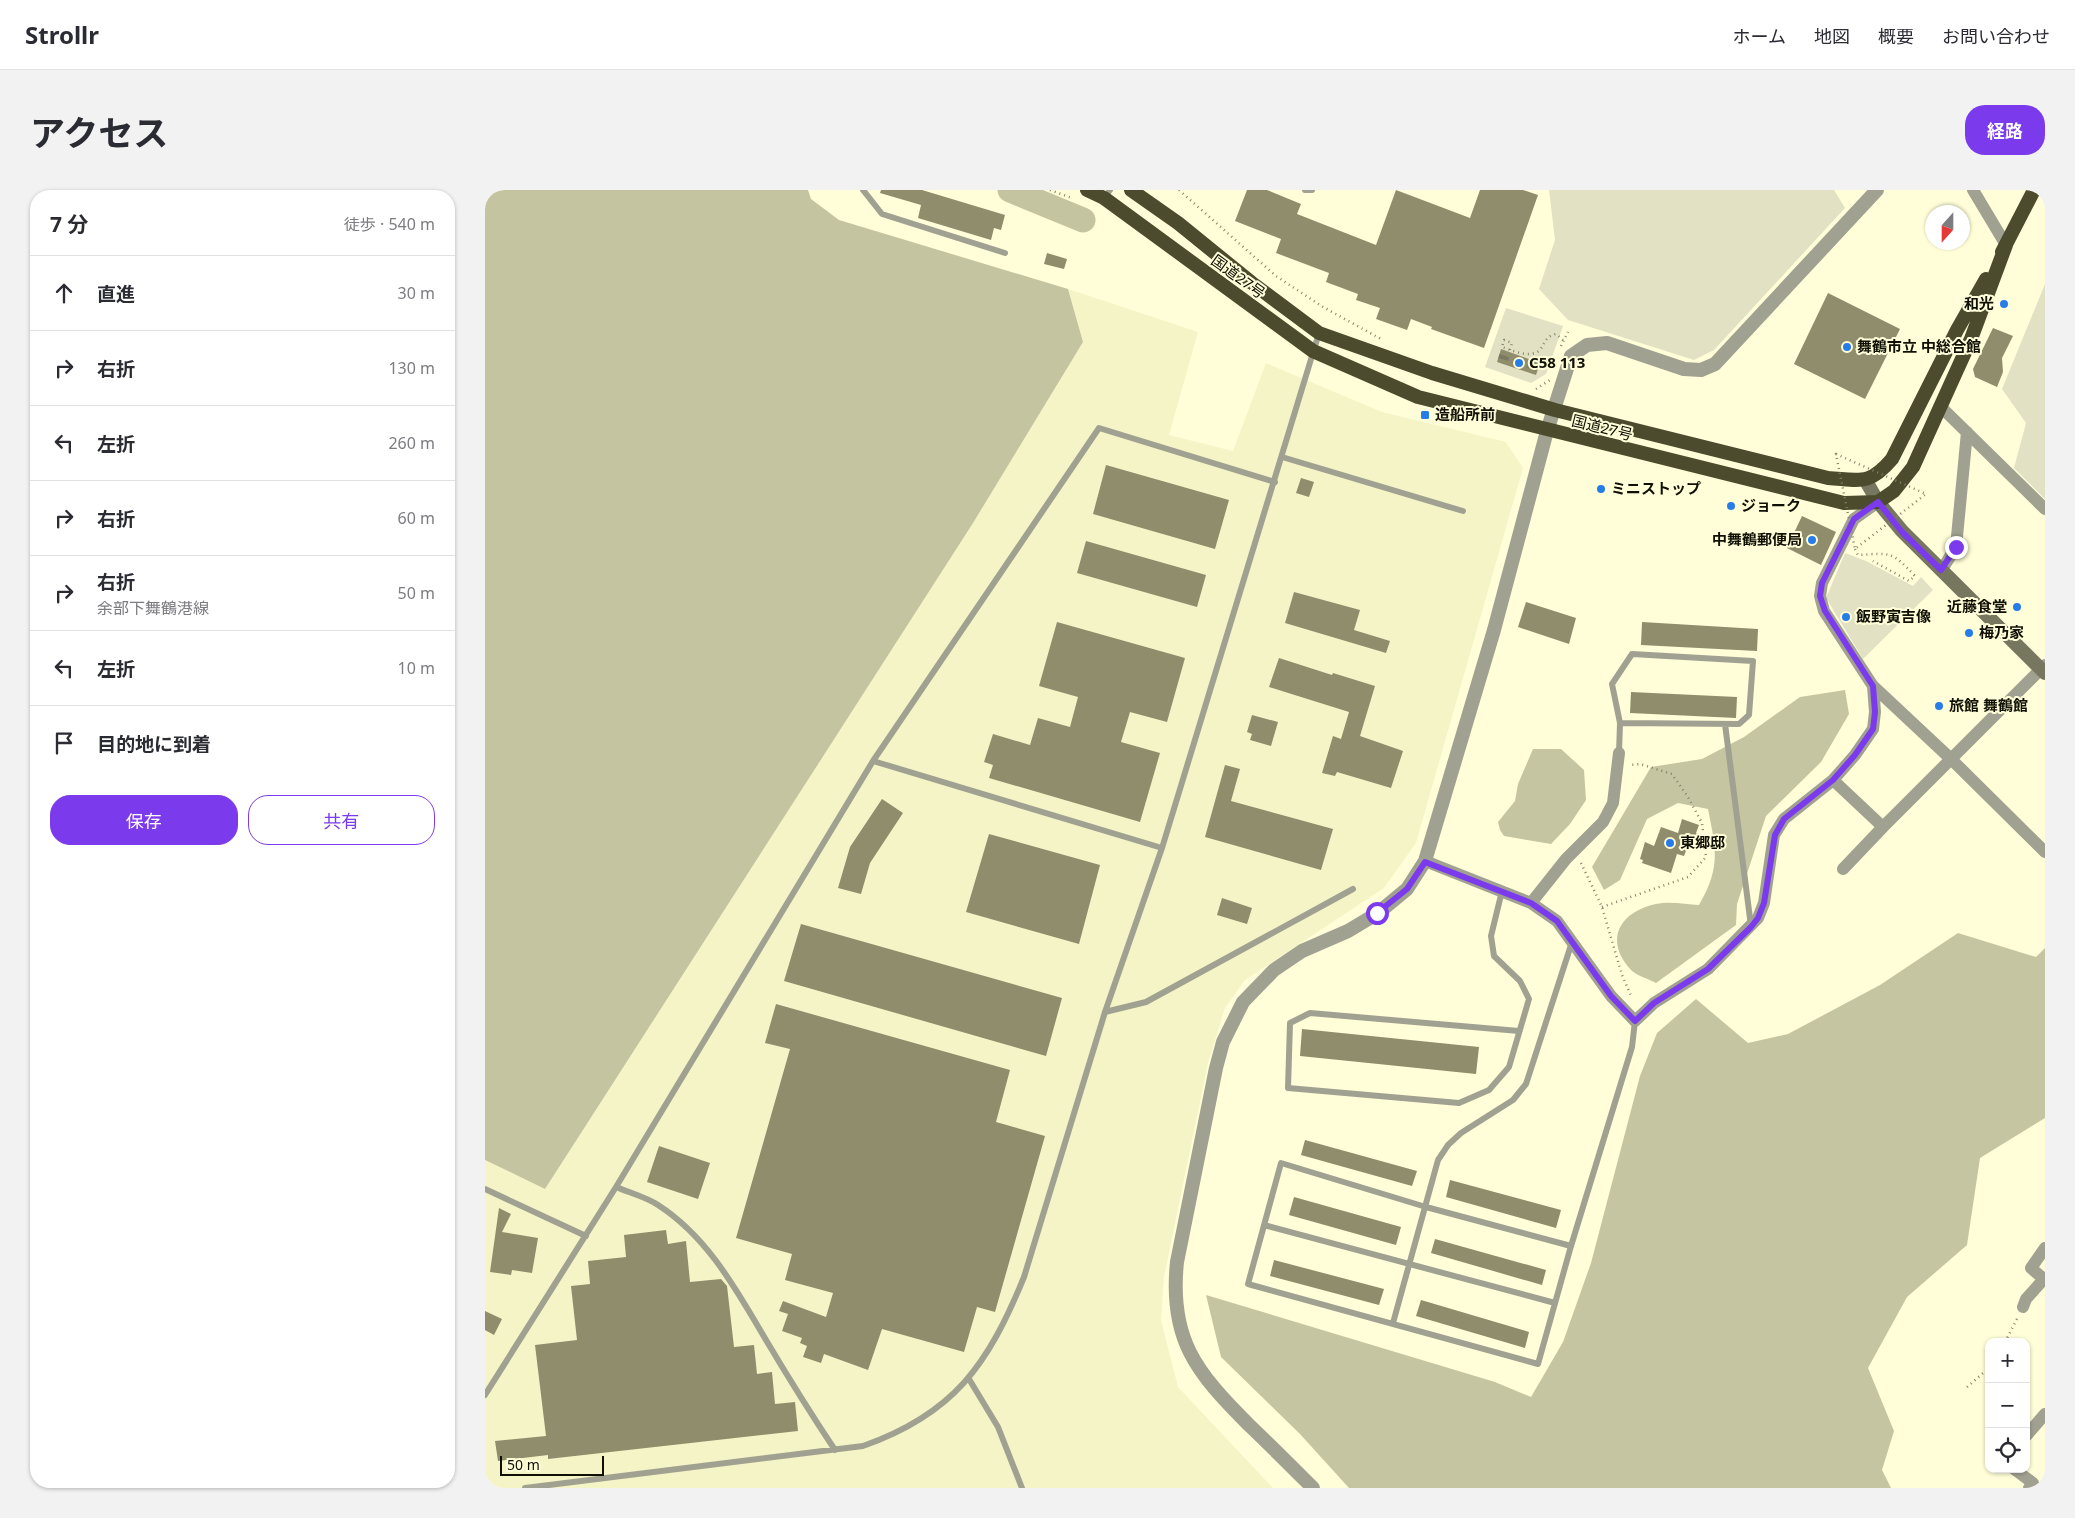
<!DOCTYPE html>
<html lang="ja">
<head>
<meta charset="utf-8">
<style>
	:root { --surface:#fff; --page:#f2f2f3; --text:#2b2b33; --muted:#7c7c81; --line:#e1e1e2; --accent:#7c3aed }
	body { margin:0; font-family:"Noto Sans","Noto Sans JP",sans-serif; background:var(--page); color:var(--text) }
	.controls { position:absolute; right:15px; bottom:15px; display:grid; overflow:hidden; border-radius:10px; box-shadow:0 1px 4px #0004 }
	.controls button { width:45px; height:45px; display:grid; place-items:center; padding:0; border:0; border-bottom:1px solid var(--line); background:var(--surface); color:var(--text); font:25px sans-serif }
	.compass { position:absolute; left:1440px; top:15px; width:45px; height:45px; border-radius:50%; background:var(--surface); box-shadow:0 1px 4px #0004; rotate:201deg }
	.scale { position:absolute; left:15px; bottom:12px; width:104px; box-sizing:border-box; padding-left:5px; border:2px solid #0f0f03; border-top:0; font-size:14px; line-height:18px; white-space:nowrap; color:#0f0f03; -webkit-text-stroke:4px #fffed8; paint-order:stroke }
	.stop { position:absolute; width:15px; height:15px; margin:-11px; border:4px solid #7c3aed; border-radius:50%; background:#fff }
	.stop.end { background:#7c3aed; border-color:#fff; box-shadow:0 1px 5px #0008 }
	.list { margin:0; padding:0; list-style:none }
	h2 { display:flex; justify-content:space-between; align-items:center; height:65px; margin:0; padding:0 20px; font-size:21px }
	h2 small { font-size:16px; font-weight:400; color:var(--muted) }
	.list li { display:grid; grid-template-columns:32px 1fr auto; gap:15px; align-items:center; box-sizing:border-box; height:75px; padding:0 20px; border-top:1px solid var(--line) }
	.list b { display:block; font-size:19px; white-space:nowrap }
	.list p { margin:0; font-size:16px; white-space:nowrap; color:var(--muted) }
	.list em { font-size:16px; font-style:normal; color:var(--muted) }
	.actions { display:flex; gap:10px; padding:15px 20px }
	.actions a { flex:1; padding:11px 0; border:1px solid var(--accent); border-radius:20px; text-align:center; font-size:18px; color:var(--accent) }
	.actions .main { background:var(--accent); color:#fff }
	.icon { flex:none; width:28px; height:28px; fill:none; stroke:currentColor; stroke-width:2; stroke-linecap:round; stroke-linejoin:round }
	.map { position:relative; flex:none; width:1560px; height:1298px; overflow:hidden; border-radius:20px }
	header { display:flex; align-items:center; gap:30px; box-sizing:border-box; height:70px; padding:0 25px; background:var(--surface); border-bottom:1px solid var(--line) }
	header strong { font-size:24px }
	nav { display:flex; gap:28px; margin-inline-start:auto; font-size:18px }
	.intro { display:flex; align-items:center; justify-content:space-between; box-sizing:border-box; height:120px; padding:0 30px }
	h1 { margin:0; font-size:35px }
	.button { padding:12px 22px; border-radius:20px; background:var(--accent); color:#fff; font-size:18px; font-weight:700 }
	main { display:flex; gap:30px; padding:0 30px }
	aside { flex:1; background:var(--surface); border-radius:20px; box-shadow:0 1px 4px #0004 }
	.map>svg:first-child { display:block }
	.built { fill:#f5f4c6 }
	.green { fill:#e2e1c4 }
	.forest { fill:#c6c5a2 }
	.water { fill:#c5c4a1 }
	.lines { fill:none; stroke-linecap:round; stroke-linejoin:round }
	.river { stroke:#c5c4a1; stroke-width:25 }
	.building { fill:#8f8d6c }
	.path { stroke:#84846b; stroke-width:2.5; stroke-dasharray:1 4; stroke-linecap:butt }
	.service { stroke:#a1a191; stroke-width:6 }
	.minor { stroke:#a1a191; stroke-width:12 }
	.tertiary { stroke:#a1a191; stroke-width:14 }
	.secondary { stroke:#77765f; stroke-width:14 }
	.trunk { stroke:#4c4b2d; stroke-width:14 }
	.rail { stroke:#7a7a62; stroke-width:4; stroke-dasharray:10 5; stroke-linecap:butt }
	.path-bridge { stroke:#84846b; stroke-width:2.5; stroke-dasharray:1 4; stroke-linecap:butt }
	.route { stroke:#7c3aed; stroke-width:6 }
	.poi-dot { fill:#267de8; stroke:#fffed8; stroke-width:2 }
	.labels { text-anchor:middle; stroke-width:4; stroke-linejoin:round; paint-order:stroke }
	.street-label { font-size:15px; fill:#0f0f03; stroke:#fffed8 }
	.poi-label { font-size:15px; font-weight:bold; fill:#0f0f03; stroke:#fffed8; text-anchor:start }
</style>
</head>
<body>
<header>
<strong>Strollr</strong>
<nav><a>ホーム</a><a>地図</a><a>概要</a><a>お問い合わせ</a></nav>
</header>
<div class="intro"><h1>アクセス</h1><a class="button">経路</a></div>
<main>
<aside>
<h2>7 分<small>徒歩 · 540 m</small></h2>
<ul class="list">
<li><svg class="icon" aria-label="ahead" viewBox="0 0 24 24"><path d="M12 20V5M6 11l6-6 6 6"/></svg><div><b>直進</b></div><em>30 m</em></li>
<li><svg class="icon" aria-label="right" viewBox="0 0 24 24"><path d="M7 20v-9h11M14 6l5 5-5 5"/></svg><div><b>右折</b></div><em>130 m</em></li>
<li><svg class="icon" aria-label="left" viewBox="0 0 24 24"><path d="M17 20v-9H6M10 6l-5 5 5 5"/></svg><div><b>左折</b></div><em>260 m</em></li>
<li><svg class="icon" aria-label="right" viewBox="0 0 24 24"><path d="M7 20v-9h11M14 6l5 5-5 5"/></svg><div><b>右折</b></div><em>60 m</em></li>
<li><svg class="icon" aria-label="right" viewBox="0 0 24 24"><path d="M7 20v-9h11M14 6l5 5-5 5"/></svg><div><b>右折</b><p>余部下舞鶴港線</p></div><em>50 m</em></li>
<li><svg class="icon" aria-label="left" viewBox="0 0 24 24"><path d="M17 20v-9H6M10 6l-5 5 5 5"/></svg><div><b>左折</b></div><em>10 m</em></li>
<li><svg class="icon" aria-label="arrive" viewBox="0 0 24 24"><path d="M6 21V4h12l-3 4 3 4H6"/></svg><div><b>目的地に到着</b></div></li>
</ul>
<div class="actions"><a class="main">保存</a><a>共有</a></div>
</aside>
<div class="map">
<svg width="1560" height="1298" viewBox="0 0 1560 1298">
	<rect width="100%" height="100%" fill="#fffed8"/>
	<path class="built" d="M 583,99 L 713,142 L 684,245 L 748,261 L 781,173 L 897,222 L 1021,252 L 1038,278 L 931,653 L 899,698 L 760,790 L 740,818 L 723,873 L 679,1087 L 676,1130 L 693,1197 L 788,1298 L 0,1298 L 0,970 L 60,999 L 598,152 Z"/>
	<path class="green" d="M 1064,0 L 1349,0 L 1360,18 L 1229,160 L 1209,170 L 1083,130 L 1054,99 L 1070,50 Z
		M 1560,94 L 1560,309 L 1529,278 L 1541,233 L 1517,199 Z
		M 1021,118 L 1078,136 L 1061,184 L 1046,193 L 1000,177 Z
		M 1360,363 L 1381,371 L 1428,396 L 1436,387 L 1448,400 L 1378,469 L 1341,408 Z"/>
	<path class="forest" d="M 1360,500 L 1364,524 L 1336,572 L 1281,626 L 1252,714 L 1251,735 L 1171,793 C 1164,789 1153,786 1147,781 C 1118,751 1134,722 1171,714 C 1184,711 1201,714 1214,715 C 1236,677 1231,659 1223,619 L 1193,613 L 1162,629 L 1135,690 L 1119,700 L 1107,677 L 1166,577 L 1217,569 L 1259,547 L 1315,507 Z
		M 1048,559 L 1076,559 L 1099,580 L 1101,610 L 1085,634 L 1066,654 L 1019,646 L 1015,640 L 1013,632 L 1030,611 L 1033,594 Z
		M 1473,743 L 1551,767 L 1560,758 L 1560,928 L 1495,968 L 1482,1055 L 1422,1107 L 1383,1178 L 1409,1241 L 1397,1280 L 1406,1298 L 864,1298 L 815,1244 L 736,1167 L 721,1105 L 1010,1192 L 1046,1207 L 1078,1152 L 1106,1073 L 1155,886 L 1172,843 L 1211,809 L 1263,853 L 1303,844 L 1395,795 Z"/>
	<path class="water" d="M 0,0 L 323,0 L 326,9 L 354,30 L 583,99 L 598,152 L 488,333 L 60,999 L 0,970 Z"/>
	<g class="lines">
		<path class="river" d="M 525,0 L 598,30"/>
	</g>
	<path class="building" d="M 396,0 L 437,0 L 520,25 L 516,40 L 509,38 L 506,50 L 433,28 L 436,15 L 395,3 Z
		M 762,0 L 782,0 L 816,14 L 812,24 L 891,55 L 911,0 L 985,28 L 995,0 L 1038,0 L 1053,5 L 999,158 L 946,139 L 947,137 L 926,129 L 922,140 L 891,129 L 895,118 L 871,110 L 873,104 L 841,92 L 844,83 L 791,63 L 796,49 L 750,31 Z
		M 562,63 L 582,69 L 579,79 L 559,74 Z
		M 1343,103 L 1415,139 L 1380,209 L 1309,174 Z
		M 1508,138 L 1528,146 L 1517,168 L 1518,182 L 1512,197 L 1490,187 L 1488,179 Z
		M 1016,159 L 1055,173 L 1051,185 L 1012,172 Z
		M 621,275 L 744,310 L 730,359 L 608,324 Z
		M 816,288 L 829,292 L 824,307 L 811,303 Z
		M 1317,326 L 1351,342 L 1336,375 L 1302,358 Z
		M 601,351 L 721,385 L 712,417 L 592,383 Z
		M 809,402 L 875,420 L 869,440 L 905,451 L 901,463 L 800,433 Z
		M 1041,412 L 1091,428 L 1084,454 L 1033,437 Z
		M 572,432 L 700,468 L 682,532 L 645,522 L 636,552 L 675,563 L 655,632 L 504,588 L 508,575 L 499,572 L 508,544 L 545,555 L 553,528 L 585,537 L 593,507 L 554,496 Z
		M 1157,432 L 1273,439 L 1272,461 L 1156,455 Z
		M 794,468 L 847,485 L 848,483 L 890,496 L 875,546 L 918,561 L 906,598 L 852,582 L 850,586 L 837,583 L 848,546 L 856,549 L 864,522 L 784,497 Z
		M 1146,502 L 1252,507 L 1251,528 L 1145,523 Z
		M 767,525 L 793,532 L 786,556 L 765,550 L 767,544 L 762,542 Z
		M 740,575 L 755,579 L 746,611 L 848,639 L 836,680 L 720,647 Z
		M 397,609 L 418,623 L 385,673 L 376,704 L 353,698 L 365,657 Z
		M 1197,629 L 1214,635 L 1211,643 L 1215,645 L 1212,654 L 1208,653 L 1206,659 L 1202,658 L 1199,666 L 1192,664 L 1186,683 L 1157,673 L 1158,670 L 1155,669 L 1160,652 L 1169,656 L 1176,637 L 1193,643 Z
		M 504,644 L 615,675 L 594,754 L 481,722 Z
		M 737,708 L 767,718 L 762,734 L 732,725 Z
		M 316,734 L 577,808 L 561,866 L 299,791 Z
		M 291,814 L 525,880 L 511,932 L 560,946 L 510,1122 L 492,1117 L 479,1162 L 397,1139 L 383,1180 L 339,1164 L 336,1173 L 318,1167 L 322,1156 L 315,1153 L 317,1148 L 297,1141 L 303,1124 L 294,1121 L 298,1111 L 341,1127 L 348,1103 L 300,1090 L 307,1064 L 251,1048 L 305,859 L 280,853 Z
		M 817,839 L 994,857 L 991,884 L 815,866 Z
		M 820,950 L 932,981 L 927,996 L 816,965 Z
		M 174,956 L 225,973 L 213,1009 L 162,992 Z
		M 965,990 L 1076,1020 L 1071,1038 L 961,1007 Z
		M 809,1007 L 916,1037 L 911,1055 L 804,1025 Z
		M 14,1018 L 26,1024 L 17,1042 L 53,1048 L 47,1083 L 27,1080 L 26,1085 L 5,1082 Z
		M 181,1040 L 183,1054 L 201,1051 L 205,1092 L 236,1089 L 242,1096 L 249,1157 L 269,1155 L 272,1184 L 287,1182 L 290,1214 L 310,1212 L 313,1241 L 63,1269 L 63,1265 L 13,1271 L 10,1251 L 61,1246 L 50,1155 L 92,1150 L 86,1096 L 105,1094 L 103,1071 L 141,1067 L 139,1045 Z
		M 950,1049 L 1061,1080 L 1057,1095 L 946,1063 Z
		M 789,1070 L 899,1099 L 894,1115 L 785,1086 Z
		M 936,1110 L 1044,1142 L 1040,1158 L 931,1126 Z
		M 0,1121 L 17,1129 L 9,1145 L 0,1140 Z"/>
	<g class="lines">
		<path class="path" d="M 565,0 L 587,8
			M 694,0 L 791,86 L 838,117 L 896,149
			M 1076,156 L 1083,142
			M 1025,160 L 1027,153 L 1019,150 L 1017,157 C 1029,161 1042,168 1054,161 C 1060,154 1060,146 1071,144 L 1078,150
			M 1051,199 L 1065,190
			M 1370,359 L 1373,365 C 1407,363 1406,361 1430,386 L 1424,391 L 1388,371
			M 1096,673 L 1117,717 L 1137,785 L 1147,808
			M 1117,717 L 1203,687 L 1221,667 L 1217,633 L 1203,607 L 1187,584 L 1155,574 L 1145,575
			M 1520,1152 L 1533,1127
			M 1482,1197 L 1504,1178"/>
		<path class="service" d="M 378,0 L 397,24 L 520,63
			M 820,0 L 827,0
			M 619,8 L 625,0
			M 797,267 L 978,321
			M 1240,534 L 1266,736
			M 1134,563 L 1135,533 L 1127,494 L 1147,464 L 1268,471 L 1264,525 L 1254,534 L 1135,533
			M 388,571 L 677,658
			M 1017,701 L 1006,746 L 1009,766 L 1035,791 L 1044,809 L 1024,877 L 1004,900 L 974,913 L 803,898 L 805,833 L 825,823 L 1034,841
			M 620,822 L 661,812 L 868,699
			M 131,997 C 145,1003 161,1007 173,1015 C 223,1047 252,1101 281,1150 C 303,1187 326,1224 350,1260
			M 0,999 L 101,1046
			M 779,1035 L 1070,1113
			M 1086,1056 L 941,1017 L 796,973 L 763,1094 L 1053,1174 L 1086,1056 L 1147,857 L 1150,831
			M 908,1133 L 953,970 L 963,955 L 976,943 L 1028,910 L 1041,894 L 1087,752
			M 484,1189 L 513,1237 L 537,1298
			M 0,1205 L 131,997 L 388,571 L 614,238 L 790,292
			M 40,1298 L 378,1256 C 469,1224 503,1175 539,1087 L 620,822 L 677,658 L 834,143"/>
		<path class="minor" d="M 1488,0 L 1521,55
			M 1456,217 L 1560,319
			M 1393,312 L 1369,329 L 1337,393 L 1335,406 L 1339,421 L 1388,496 L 1466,569 L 1560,662
			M 1456,381 L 1471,357 L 1482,242
			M 1348,590 L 1398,637 L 1560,475
			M 940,671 L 1046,713 L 1072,731 L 1126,806 L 1150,831 L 1169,813 L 1223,779 L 1273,728 L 1279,713 L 1289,645 L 1299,629 L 1348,590 L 1370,565 L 1388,539 L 1390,522 L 1388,496
			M 1358,679 L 1398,637
			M 1046,713 L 1081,669 L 1118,632 L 1128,613 L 1134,563
			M 1560,1058 L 1546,1078 L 1560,1090
			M 1538,1117 L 1541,1109 L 1559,1089
			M 1541,1246 L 1560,1224
			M 1529,1279 L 1548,1293 L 1544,1298"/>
		<path class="tertiary" d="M 828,1298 C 807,1277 785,1255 763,1234 C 711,1182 684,1149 692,1072 L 731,878 L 738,852 L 758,812 L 789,780 L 817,761 L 863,741 L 893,723 L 922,699 L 940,671 L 1009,440 L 1062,241 L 1086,166 L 1102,155 L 1122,153 L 1199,179 L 1216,180 L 1230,174 L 1392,0"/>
		<path class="secondary" d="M 1381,291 L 1393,312 L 1417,341 L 1560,483"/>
		<path class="trunk" d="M 602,0 L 619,8 L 828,161 L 933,207 L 1359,313 L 1393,312 L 1409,301 L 1428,277 L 1486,149 L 1521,55
			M 646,0 L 693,33 L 767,93 L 834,143 L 947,183 L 1070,220 L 1343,288 C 1375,290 1384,296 1407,269 L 1472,140 L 1501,89
			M 1517,62 L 1549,0"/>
		<path class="rail" d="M 1014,166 L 1053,179"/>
		<path class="path-bridge" d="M 1351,264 L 1441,304 L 1370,359 Z"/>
	</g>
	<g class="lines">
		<path class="route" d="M 892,723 L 922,699 L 940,672 L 1046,713 L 1072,731 L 1126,806 L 1150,831 L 1169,813 L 1223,779 L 1266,737 L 1273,728 L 1279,713 L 1290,645 L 1299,629 L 1348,590 L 1370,565 L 1388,539 L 1390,522 L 1388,496 L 1340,421 L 1335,406 L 1337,393 L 1369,329 L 1393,312 L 1417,342 L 1456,380 L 1471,357"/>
	</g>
	<g class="poi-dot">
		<circle cx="1519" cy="114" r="5"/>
		<circle cx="1362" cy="157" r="5"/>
		<circle cx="1034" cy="173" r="5"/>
		<rect x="935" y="220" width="10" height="10" rx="2.5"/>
		<circle cx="1116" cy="299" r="5"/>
		<circle cx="1246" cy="316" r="5"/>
		<circle cx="1327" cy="350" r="5"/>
		<circle cx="1532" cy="417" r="5"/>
		<circle cx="1361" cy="427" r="5"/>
		<circle cx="1484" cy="443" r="5"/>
		<circle cx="1454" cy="516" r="5"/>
		<circle cx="1185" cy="653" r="5"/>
	</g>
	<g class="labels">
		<g class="street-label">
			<text transform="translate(753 87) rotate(36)" y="5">国道27号</text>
			<text transform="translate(1117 238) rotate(14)" y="5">国道27号</text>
		</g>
		<g class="poi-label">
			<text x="1509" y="119" text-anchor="end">和光</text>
			<text x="1372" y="162">舞鶴市立 中総合館</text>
			<text x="1044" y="178">C58 113</text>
			<text x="950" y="230">造船所前</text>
			<text x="1126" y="304">ミニストップ</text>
			<text x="1256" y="321">ジョーク</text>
			<text x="1317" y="355" text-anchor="end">中舞鶴郵便局</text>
			<text x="1522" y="422" text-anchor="end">近藤食堂</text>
			<text x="1371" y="432">飯野寅吉像</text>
			<text x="1494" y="448">梅乃家</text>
			<text x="1464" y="521">旅館 舞鶴館</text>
			<text x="1195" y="658">東郷邸</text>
		</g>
	</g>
</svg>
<div class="controls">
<button>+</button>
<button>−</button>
<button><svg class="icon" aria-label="locate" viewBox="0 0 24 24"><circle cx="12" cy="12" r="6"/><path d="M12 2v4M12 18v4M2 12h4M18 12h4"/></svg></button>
</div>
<svg class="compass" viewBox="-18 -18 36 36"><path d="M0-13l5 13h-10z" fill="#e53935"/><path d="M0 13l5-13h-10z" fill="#7c7c81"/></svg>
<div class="scale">50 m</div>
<div class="stop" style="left:892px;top:723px"></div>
<div class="stop end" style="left:1471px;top:357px"></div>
</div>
</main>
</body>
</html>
